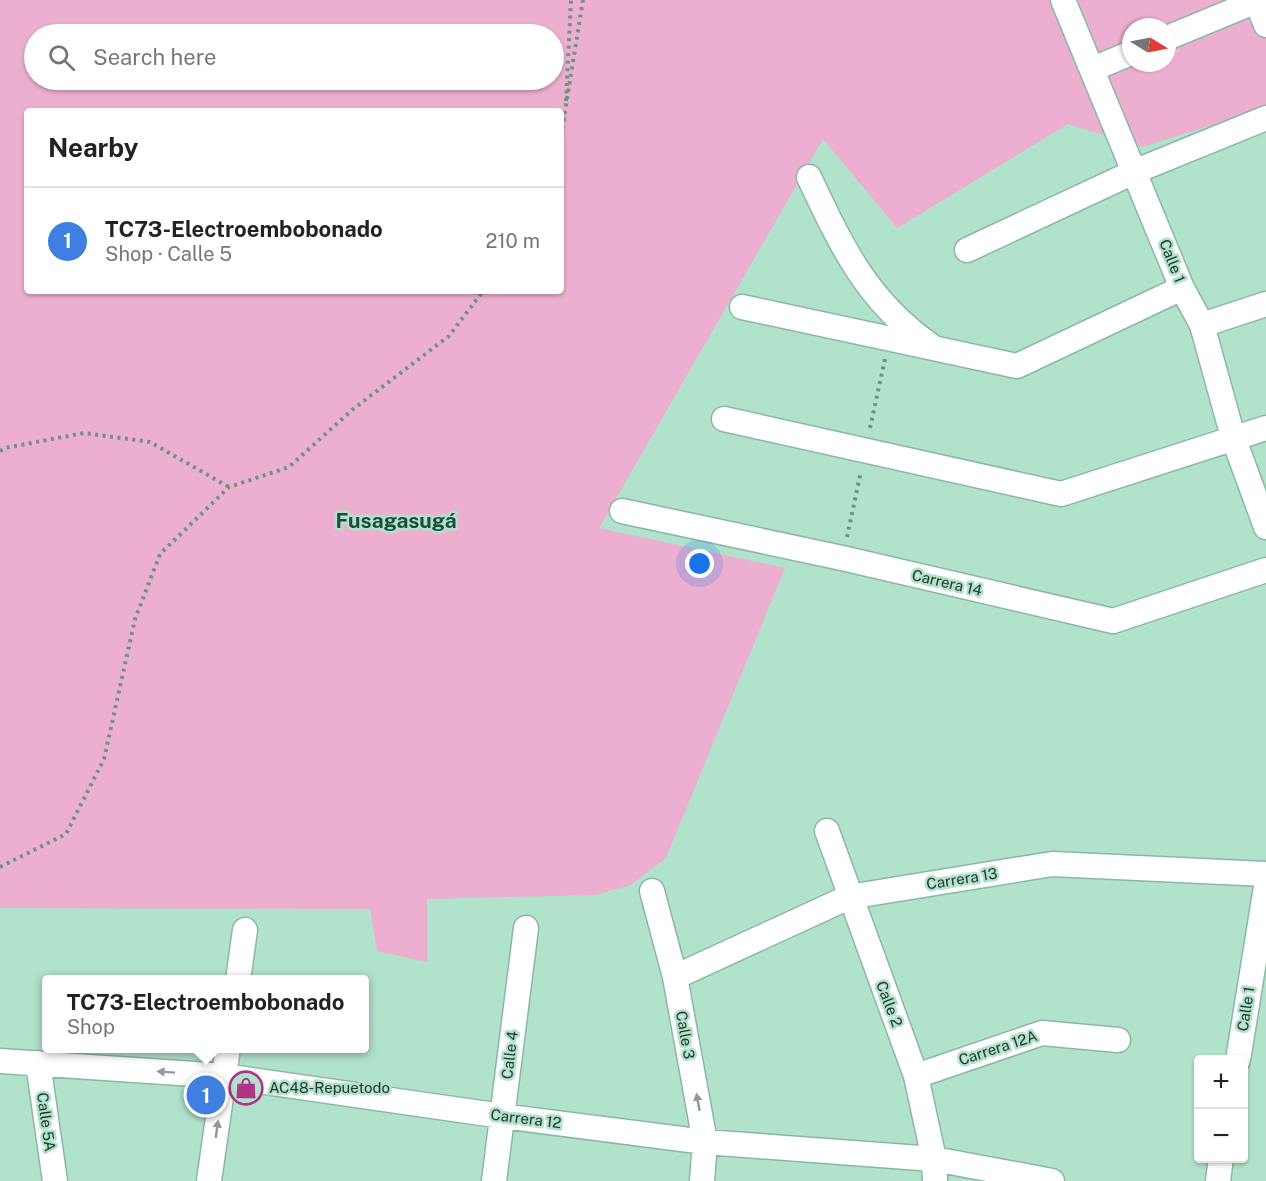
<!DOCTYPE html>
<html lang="en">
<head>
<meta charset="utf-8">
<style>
	:root { --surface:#fff; --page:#f6f6f6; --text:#222; --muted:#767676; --line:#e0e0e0; --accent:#7c3aed }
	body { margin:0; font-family:"Public Sans",sans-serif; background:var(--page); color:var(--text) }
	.controls { position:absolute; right:18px; bottom:18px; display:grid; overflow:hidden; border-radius:6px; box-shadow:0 2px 4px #0004 }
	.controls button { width:54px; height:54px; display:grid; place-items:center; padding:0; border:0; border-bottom:2px solid var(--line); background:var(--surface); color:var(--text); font:30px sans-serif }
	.compass { position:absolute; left:1122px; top:18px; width:54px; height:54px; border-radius:50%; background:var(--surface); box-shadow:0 2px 4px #0004; rotate:100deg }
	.you { position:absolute; left:700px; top:564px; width:21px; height:21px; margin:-15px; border:4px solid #fff; border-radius:50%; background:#1a73e8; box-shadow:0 0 0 9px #1a73e833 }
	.badge { display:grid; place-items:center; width:39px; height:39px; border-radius:50%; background:var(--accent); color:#fff; font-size:20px; font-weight:700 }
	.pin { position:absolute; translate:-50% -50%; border:3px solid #fff; box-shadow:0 2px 6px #0006 }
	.popup { position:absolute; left:42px; top:975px; width:327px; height:78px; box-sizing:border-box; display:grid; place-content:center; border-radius:6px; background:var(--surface); filter:drop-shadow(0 2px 4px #0005); font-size:20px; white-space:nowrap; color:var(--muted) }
	.popup b { font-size:22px; color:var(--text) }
	.popup::after { content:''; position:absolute; left:50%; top:100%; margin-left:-12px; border:12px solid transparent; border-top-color:var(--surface) }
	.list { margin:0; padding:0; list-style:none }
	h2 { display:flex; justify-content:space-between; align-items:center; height:78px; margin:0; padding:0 24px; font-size:26px }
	h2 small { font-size:20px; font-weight:400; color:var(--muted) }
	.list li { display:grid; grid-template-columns:39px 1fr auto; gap:18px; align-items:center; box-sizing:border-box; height:108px; padding:0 24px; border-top:2px solid var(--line) }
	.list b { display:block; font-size:22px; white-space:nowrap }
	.list p { margin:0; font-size:20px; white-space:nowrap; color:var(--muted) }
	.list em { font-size:20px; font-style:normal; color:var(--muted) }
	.icon { flex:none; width:33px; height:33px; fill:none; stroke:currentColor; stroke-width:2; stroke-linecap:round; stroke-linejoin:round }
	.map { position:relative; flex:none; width:1266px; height:1181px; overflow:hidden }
	.search { position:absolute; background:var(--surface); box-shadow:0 2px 4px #0004; left:24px; top:24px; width:540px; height:66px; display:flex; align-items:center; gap:15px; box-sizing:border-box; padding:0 21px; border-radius:33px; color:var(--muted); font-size:22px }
	.panel { position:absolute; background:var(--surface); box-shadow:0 2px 4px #0004; left:24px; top:108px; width:540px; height:186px; border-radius:6px }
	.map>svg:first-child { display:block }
	.green { fill:#ecafd0; fill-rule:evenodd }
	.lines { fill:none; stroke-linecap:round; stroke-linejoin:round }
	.minor-casing { stroke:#89b9a4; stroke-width:27 }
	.path { stroke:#709484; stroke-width:4; stroke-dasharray:3 4.5; stroke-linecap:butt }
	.minor { stroke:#fff; stroke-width:24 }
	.oneway { fill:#909a96 }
	.labels { text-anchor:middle; stroke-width:5; stroke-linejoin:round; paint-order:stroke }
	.street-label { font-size:15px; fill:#22362d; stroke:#b1e2cc }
	.poi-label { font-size:15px; fill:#22362d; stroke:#b1e2cc; text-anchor:start }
	.district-label { font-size:21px; font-weight:bold; fill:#1d4c3a; stroke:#b1e2cc }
</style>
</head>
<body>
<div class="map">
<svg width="1266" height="1181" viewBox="0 0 1266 1181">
	<rect width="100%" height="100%" fill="#b1e2cc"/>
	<path class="green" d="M 0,0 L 1266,0 L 1266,108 L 1142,147 L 1068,124 L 897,228 L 823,139 L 599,528 L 785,568 L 666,858 L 631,885 L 595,895 L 427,899 L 427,962 L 377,951 L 370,909 L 0,908 ZM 1131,27 L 1167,27 L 1167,63 L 1131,63 ZM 34,34 L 554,34 L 554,80 L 34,80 ZM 27,111 L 561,111 L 561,291 L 27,291 Z"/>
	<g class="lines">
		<g class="minor-casing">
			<path id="minor" d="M 1063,0 L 1182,288 L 1202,325 L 1233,437 L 1266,527
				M 1256,0 L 1266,25
				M 1167,38 L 1259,0
				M 1093,69 L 1131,53
				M 809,177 C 841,245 866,300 930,345
				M 967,250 L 1136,171 L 1266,118
				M 742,307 L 1017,366 L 1182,288
				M 1202,325 L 1266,304
				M 724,419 L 1061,494 L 1266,428
				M 622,511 L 842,558 L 1113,621 L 1266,570
				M 827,831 L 916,1076 L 934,1159 L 935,1181
				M 652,891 L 675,977 L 705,1142 L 702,1181
				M 675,977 L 849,897 L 1052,864 L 1266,874
				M 238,980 L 245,930
				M 1238,1060 L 1266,887
				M 0,1061 L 224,1076 L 502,1116 L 705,1142 L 934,1159 L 1052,1181
				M 38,1063 L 55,1181
				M 916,1076 L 1042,1033 L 1118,1040
				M 209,1181 L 228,1048
				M 494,1181 L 526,928
				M 1218,1181 L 1221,1158"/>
		</g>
		<path class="path" d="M 566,101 L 571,0
			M 561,136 L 583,0
			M 870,428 L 885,359
			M 0,451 L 5,448 L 84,433 L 150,442 L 229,487
			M 847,537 L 861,471
			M 0,867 L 66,834 L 104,759 L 135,619 L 160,554 L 229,487 L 289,467 L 352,410 L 449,336 L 483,291"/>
		<use href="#minor" class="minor"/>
	</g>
	<defs><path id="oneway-solid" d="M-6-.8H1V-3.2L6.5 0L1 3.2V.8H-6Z" transform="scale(1.5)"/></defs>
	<g class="oneway">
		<use href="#oneway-solid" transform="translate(166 1072) rotate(-176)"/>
		<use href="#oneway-solid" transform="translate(698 1102) rotate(-100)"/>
		<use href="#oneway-solid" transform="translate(217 1129) rotate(-82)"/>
	</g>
	<defs>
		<g id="shop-ring" transform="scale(1.725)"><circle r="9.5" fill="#b1e2cc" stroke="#b03384" stroke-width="1.5"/><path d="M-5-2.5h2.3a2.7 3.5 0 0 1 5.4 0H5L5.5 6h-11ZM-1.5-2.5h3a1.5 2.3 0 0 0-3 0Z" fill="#b03384"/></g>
	</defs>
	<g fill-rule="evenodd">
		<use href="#shop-ring" x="246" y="1088"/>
	</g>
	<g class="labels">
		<g class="street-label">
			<text transform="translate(1172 261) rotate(68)" y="5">Calle 1</text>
			<text transform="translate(947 583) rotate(13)" y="5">Carrera 14</text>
			<text transform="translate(962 879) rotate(-9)" y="5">Carrera 13</text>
			<text transform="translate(889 1004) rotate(69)" y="5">Calle 2</text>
			<text transform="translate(1246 1009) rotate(-81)" y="5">Calle 1</text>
			<text transform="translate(685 1035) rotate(80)" y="5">Calle 3</text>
			<text transform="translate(998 1048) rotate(-18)" y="5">Carrera 12A</text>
			<text transform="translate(510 1055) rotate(-83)" y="5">Calle 4</text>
			<text transform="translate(526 1119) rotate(7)" y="5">Carrera 12</text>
			<text transform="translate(46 1122) rotate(82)" y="5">Calle 5A</text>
		</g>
		<g class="poi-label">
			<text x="269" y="1093">AC48-Repuetodo</text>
		</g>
		<g class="district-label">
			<text x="396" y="528">Fusagasugá</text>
		</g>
	</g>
</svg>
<div class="controls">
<button>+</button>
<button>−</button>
</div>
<svg class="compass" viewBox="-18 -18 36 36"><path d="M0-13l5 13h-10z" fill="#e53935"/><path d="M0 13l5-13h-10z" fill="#767676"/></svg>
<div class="you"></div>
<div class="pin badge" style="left:206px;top:1095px;background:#3f7fe0">1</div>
<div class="popup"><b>TC73-Electroembobonado</b>Shop</div>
<div class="search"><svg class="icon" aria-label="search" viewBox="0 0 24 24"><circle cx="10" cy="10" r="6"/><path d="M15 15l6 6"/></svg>Search here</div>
<section class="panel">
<h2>Nearby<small></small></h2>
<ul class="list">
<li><span class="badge" style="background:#3f7fe0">1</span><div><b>TC73-Electroembobonado</b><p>Shop · Calle 5</p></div><em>210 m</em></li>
</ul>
</section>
</div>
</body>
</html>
